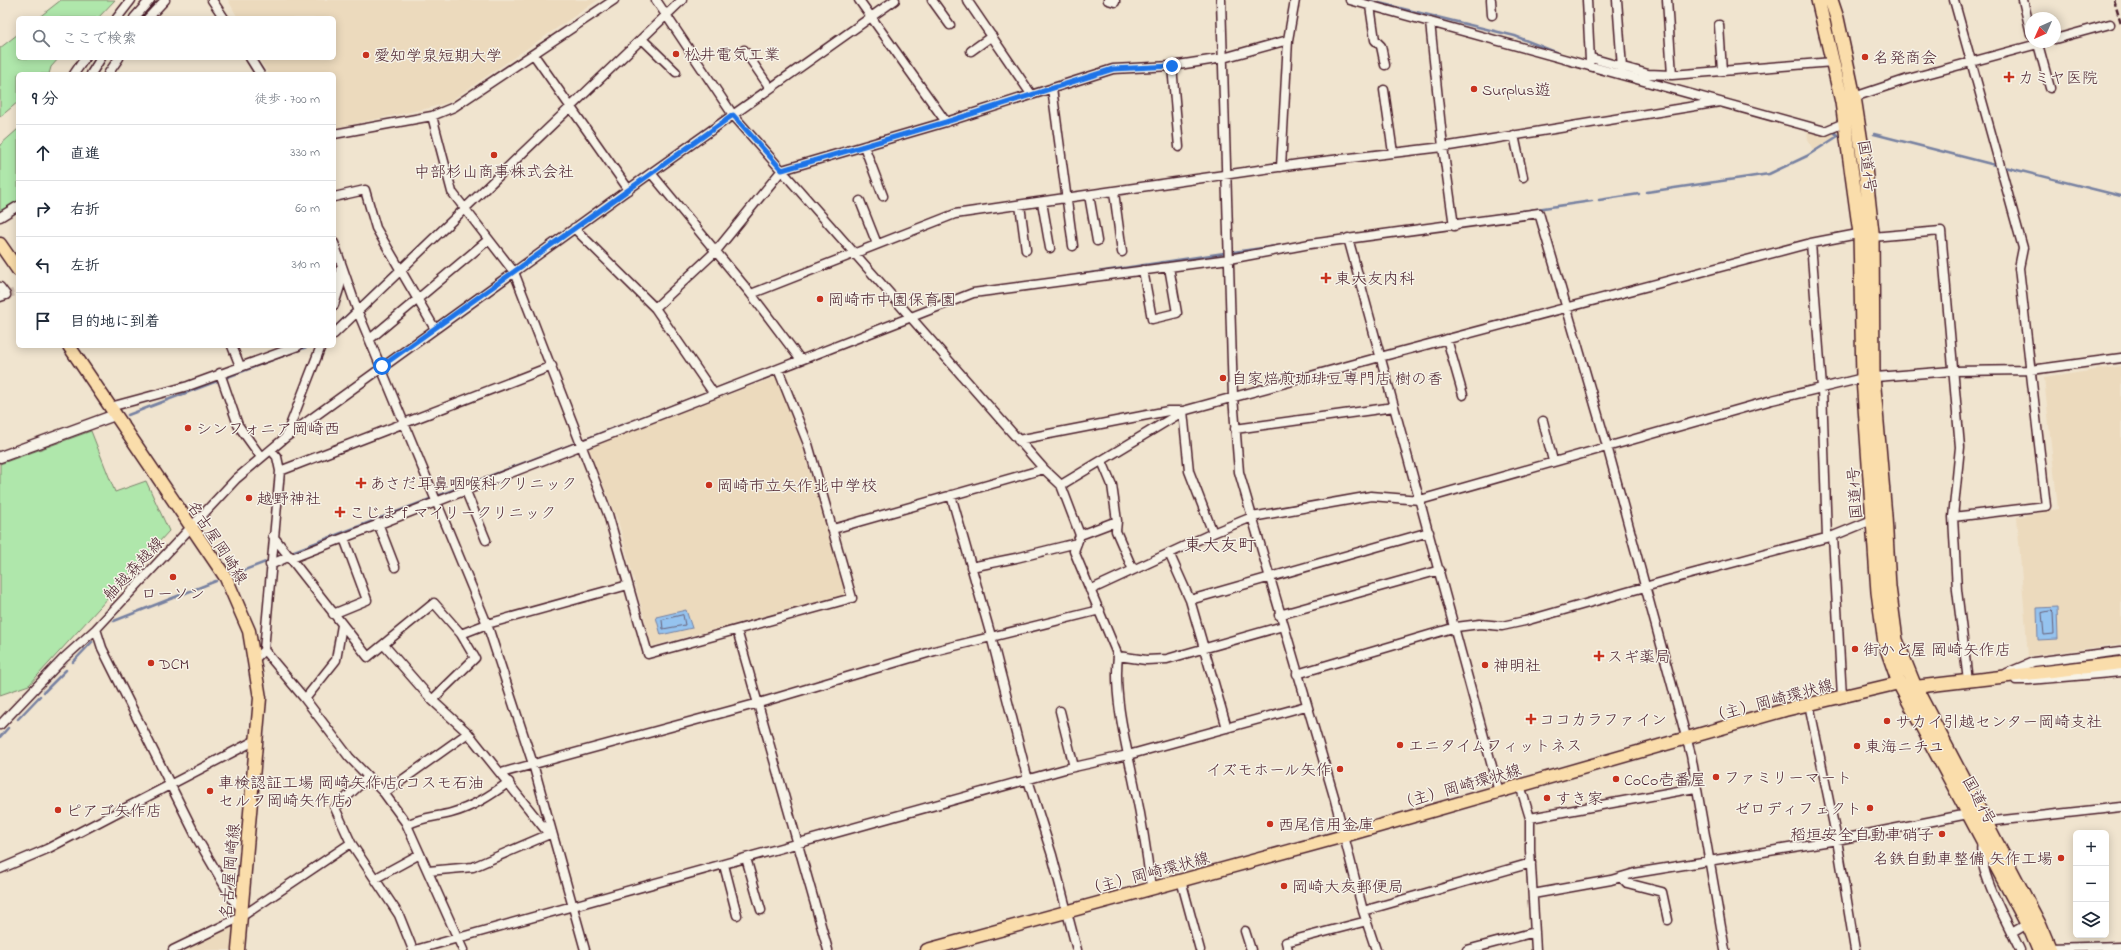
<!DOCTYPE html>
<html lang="ja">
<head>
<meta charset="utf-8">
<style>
	:root { --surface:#fff; --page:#f2f2f3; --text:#1f2937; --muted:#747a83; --line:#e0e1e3 }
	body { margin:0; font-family:"Indie Flower","Klee One",sans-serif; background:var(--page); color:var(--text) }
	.controls { position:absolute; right:12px; bottom:12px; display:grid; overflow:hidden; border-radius:6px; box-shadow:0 2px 10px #0003 }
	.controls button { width:36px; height:36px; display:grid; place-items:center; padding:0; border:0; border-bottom:1px solid var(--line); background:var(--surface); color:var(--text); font:20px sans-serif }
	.compass { position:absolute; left:2025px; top:12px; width:36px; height:36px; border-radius:50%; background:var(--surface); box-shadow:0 2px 10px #0003; rotate:225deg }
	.stop { position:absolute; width:12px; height:12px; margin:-9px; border:3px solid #1a73e8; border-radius:50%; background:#fff }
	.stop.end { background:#1a73e8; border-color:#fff; box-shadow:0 1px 4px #0008 }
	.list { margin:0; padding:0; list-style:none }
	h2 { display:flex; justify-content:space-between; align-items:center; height:52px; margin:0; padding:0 16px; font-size:17px }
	h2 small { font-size:13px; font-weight:400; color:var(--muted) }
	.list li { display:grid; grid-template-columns:26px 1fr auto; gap:12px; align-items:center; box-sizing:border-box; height:56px; padding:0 16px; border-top:1px solid var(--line) }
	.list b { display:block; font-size:15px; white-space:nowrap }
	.list em { font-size:13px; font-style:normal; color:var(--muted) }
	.icon { flex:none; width:22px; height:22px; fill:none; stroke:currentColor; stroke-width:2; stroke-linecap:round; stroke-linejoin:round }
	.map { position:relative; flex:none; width:2121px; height:950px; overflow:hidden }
	.search { position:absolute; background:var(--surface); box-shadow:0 2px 10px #0003; left:16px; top:16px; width:320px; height:44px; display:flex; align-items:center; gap:10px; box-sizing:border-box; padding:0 14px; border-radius:6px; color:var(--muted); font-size:15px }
	.panel { position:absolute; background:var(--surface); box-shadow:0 2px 10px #0003; left:16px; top:72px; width:320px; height:276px; border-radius:6px }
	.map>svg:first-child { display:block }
	.built { fill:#ecdabd }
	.green { fill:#afe7ab; stroke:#7c836b }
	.water { fill:#95c3ef; stroke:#7781a1 }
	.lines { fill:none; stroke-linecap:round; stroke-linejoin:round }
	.shore { stroke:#686179; stroke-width:1 }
	.stream { stroke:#7781a1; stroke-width:2.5 }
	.minor-tunnel { stroke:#cfbdae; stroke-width:8; stroke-dasharray:8 4; stroke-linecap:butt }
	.minor-casing { stroke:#4a1f2b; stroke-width:11 }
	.tertiary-casing { stroke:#4a1f2b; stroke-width:13 }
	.primary-casing { stroke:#4a1f2b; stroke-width:15 }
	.trunk-casing { stroke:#4a1f2b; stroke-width:16 }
	.minor { stroke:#f7f3e8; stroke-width:8 }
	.tertiary { stroke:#f7f3e8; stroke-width:10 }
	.primary { stroke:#faddab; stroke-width:12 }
	.trunk { stroke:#faddab; stroke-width:13 }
	.rail { stroke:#4a1f2b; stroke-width:2.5; stroke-dasharray:6 3; stroke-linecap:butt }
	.route { stroke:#1a73e8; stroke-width:5 }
	.poi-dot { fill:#c8321e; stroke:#f7f3e8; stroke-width:1.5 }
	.labels { text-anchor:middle; stroke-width:3; stroke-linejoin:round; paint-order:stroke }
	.poi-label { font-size:16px; fill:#4a1f2b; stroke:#f7f3e8; text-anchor:start }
	.street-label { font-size:16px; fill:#4a1f2b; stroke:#f7f3e8 }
	.quarter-label { font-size:18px; fill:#4a1f2b; stroke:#f7f3e8 }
</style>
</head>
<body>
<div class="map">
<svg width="2121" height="950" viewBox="0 0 2121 950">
	<rect width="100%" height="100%" fill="#f0e4cf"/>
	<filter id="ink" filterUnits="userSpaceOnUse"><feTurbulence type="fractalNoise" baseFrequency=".025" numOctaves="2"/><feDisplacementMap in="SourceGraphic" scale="8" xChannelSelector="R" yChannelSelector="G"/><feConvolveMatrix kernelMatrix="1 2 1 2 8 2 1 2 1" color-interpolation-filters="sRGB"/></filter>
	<g filter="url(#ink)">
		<path class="built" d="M 228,0 L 598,0 L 449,102 L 429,108 L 334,128 L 334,74 L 268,74 L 259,58 L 334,58 L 334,18 L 238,18 Z
			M 1807,130 L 1832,132 L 1835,135 L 1833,138 L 1813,150 L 1808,140 Z
			M 2121,366 L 2121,644 L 2028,656 L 2017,517 L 2058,509 L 2044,378 Z
			M 776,377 L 800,440 L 846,594 L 652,646 L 618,521 L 589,450 L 591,446 Z
			M 233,925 L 231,950 L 179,950 Z"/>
		<path class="green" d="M 61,0 L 115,0 L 98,18 L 38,18 Z
			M 18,34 L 18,58 L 59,58 L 51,67 L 49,74 L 18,74 L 18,102 L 0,117 L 0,48 Z
			M 18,129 L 18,202 L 0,212 L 0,145 Z
			M 91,431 L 115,492 L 146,481 L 169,531 L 29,685 L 0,695 L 0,464 Z"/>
		<path class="water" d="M 2057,607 L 2058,639 L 2038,640 L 2037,608 Z
			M 686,610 L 692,628 L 661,635 L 656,617 Z"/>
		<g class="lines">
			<path class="shore" d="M 2051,611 L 2053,613 L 2054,634 L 2044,635 L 2042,613 Z
				M 683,615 L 685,625 L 663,629 L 662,620 Z"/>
			<path class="stream" d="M 1367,0 L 1515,36 L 1563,55
				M 1874,134 L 1995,165
				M 2005,167 L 2121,196
				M 1647,192 L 1769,174 L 1807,156 L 1838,136 L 1833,131
				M 1599,200 L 1639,194
				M 1481,217 L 1592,201
				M 1233,252 L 1284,245
				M 1077,275 L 1224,253
				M 334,328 L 559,113
				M 716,389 L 730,383
				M 128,415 L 309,346
				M 638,419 L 708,392
				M 586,439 L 627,423
				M 437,496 L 576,443
				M 289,553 L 430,499
				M 234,574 L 271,560
				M 114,621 L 216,581
				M 73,662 L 92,642
				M 44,692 L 66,670
				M 18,719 L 40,696
				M 0,737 L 8,728"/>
			<path class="minor-tunnel" d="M 6,295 L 18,291"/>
			<g class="minor-casing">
				<path id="minor" d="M 212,0 L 224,18
					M 656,0 L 733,115 L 1044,469 L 1061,485 L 1080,535 L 1074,551 L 1118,656 C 1113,697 1127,748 1135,788 C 1142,821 1147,854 1151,887
					M 859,0 L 946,122
					M 932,0 L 950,25
					M 967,0 L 1031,94
					M 1108,0 L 1115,2 L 1115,0
					M 1221,0 L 1233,397 L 1239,472 L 1335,800 L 1363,911 L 1376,950
					M 1350,0 L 1825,131 L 1844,123
					M 1491,0 L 1492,15
					M 1587,0 L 1590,61
					M 1617,0 L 1622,68
					M 1667,0 L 1672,75
					M 2023,0 L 2031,34
					M 1370,6 L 1375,40 L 1381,46 L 1385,65
					M 117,18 L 131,0
					M 134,18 L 150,0
					M 148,18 L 165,0
					M 1430,22 L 1443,147 L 1454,226
					M 1719,25 L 1722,71
					M 642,39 L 676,72
					M 2055,39 L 2110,24
					M 2038,44 L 2050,88
					M 744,50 L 770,88
					M 971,51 L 992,36
					M 534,55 L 629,190
					M 250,58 L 260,74
					M 1591,58 L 1648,74 L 1672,75 L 1833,62
					M 1172,66 L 1179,147
					M 74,74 L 85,58
					M 91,74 L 101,58
					M 108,74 L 119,58
					M 1052,88 L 1073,246
					M 1384,90 L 1393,153
					M 1854,97 L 1908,79 L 2045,42
					M 432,116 L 452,192 L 514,272 L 608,514 L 648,654 L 852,598 L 808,444 L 778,369
					M 334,134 L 432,116 L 454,107 L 614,0
					M 1514,135 L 1523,177
					M 864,146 L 883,196
					M 1281,167 L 1288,40 L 1295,0
					M 651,173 L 751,294 L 800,359
					M 1114,192 L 1122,252
					M 1089,195 L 1097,241
					M 334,197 L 365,190 L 376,228 L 435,329
					M 860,201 L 877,244
					M 1042,202 L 1050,248
					M 1020,205 L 1026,250
					M 0,217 L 18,206
					M 574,228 L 655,308 L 714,394
					M 1872,237 L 1941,231 L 1960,447 L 1953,517 L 1957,590 L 1968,681
					M 1348,238 L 1499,792
					M 334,243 L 358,312 L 487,624 L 533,764 L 585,950
					M 1811,243 L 1822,388 L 1827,538
					M 1143,270 L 1152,319 L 1177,313 L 1169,267
					M 0,287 L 6,295 L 0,297
					M 751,294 L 955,214 L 1299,164 L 1443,147 L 1720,102
					M 334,305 L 340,286 L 340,269
					M 655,308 L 716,251 L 782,170 L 946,122 L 1113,69 L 1172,66 L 1223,58 L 1288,40
					M 334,334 L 682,0
					M 370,339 L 488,240
					M 1447,339 L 1463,395
					M 232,346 L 240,366
					M 220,373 L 238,425 L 261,457
					M 110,407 L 188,386 L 298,346
					M 1183,411 L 1189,471 L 1213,533
					M 1543,421 L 1553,461
					M 1235,429 L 1394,407
					M 286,436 L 321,346
					M 1018,440 L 1168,411 L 1183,411 L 1380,357 L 1811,243 L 1863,233
					M 1102,461 L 1112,485 L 1117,521 L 1116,531 L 1133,570
					M 280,471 L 552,366
					M 1061,485 L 1182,412
					M 465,489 L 486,540
					M 951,495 L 991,636 L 1028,780 L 1052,855 L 1077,950
					M 1953,517 L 2046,506 L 2019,268 L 2023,248 L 1954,0
					M 378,523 L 395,567
					M 833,529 L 1044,469
					M 1080,535 L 1117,521
					M 273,536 L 368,657 L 434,603 L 461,634 L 475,658 L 432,700
					M 1833,536 L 1842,697
					M 1169,553 L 1190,600 L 1227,728
					M 292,558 L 973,293 L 1229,259 L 1310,244 L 1539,213 L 1607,446 L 1691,755 L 1725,950
					M 270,565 L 290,556
					M 971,567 L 1016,558 L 1077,543
					M 1090,590 L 1213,533 L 1252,517 L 1371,496 L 1420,500 L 1772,400 L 1863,378 L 1952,371 L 2031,370 L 2121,358
					M 1190,600 L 1429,532
					M 333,614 L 367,600 L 344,538
					M 1279,615 L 1440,570
					M 96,629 L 102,648 L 198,840 L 233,900 L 242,909
					M 737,630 L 828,950
					M 461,634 L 487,624 L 628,585
					M 384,645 L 432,700 L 468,733 L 548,833
					M 264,650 L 305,699 L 349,757 L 384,793 L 406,823 L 463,950
					M 1118,656 L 1146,660 L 1167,659 L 1283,626
					M 255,659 L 264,650 L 280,471 L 277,457 L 271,450
					M 2007,673 L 2033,662 L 2121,651
					M 1297,674 L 1456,627 L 1480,624 L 1502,626 L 1525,621 L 1687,575 L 1833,536 L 1877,518
					M 2016,680 L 2029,680 L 2121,672
					M 305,699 L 336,660 L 342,625
					M 1809,704 L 1837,840 L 1855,950
					M 1060,711 L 1074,767
					M 0,725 L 64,658 L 96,629 L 236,479 L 286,437 L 651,173 L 895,0
					M 501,773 L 759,703 L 938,650 L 1100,610
					M 367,778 L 335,808 L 351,843 L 399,915 L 413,950
					M 1520,785 L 1530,818 L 1530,850 L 1536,950
					M 384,793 L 468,733
					M 1530,818 L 1695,788
					M 1985,822 L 2121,807
					M 407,825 C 421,817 436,817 451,813 C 473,807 491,795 509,782
					M 1982,841 C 1976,870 2007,922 2020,950
					M 746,858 L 761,910
					M 724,865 L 737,915
					M 0,869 L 47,849 L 258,739
					M 428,871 L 473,867 L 552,833
					M 376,878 L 420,854
					M 1622,878 L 1627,883 L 1662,892 L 1668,920
					M 1181,880 L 1200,950
					M 1533,894 L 1611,880 L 1635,873 L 1837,840 L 1968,814
					M 1363,911 L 1531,863
					M 1245,931 L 1251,950
					M 2012,933 L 2027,924
					M 2049,948 L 2121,946
					M 173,950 L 241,917 L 351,843
					M 415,950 L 1065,769 L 1128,755 L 1306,706
					M 1288,950 L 1286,942 L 1367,921
					M 1467,950 L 1535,932"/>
			</g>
			<g class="tertiary-casing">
				<path id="tertiary" d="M 0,457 L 115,415"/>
			</g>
			<g class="primary-casing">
				<path id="primary" d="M 0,244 L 18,270
					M 69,346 L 226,578 L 249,631 L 260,698 L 238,950
					M 927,950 L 1344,836 L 1785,710 L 1899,683 L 1915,687 L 2121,663"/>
			</g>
			<g class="trunk-casing">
				<path id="trunk" d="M 1818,0 L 1842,102 L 1860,233 L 1863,378 L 1878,592 L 1885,643 L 1899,683 L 2031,931 L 2039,950
					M 1831,0 L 1837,18 L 1854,97 L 1865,168 L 1872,232 L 1873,376 L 1885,516 L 1889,587 L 1896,640 L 1915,687 L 2040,926 L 2050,950"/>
			</g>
			<use href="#minor" class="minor"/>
			<use href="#tertiary" class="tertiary"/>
			<use href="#primary" class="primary"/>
			<use href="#trunk" class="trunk"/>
			<path class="rail" d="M 2114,0 L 2121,24"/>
		</g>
	</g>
	<g class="lines" filter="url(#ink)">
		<path class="route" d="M 382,366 L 733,115 L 782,170 L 946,122 L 1113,69 L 1172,66"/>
	</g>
	<g class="poi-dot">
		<circle cx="676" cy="54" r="4"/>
		<circle cx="366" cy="55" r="4"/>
		<circle cx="1865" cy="57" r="4"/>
		<path d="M2007 71h4v4h4v4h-4v4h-4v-4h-4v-4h4z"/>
		<circle cx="1474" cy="89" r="4"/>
		<circle cx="494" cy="155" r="4"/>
		<path d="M1324 272h4v4h4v4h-4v4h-4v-4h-4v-4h4z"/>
		<circle cx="820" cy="299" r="4"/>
		<circle cx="1223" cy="378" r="4"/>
		<circle cx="188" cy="428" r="4"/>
		<path d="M359 477h4v4h4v4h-4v4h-4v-4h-4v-4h4z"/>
		<circle cx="709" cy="485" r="4"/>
		<circle cx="249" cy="498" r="4"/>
		<path d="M338 506h4v4h4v4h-4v4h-4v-4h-4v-4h4z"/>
		<circle cx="173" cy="577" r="4"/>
		<circle cx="1855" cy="649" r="4"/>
		<path d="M1597 650h4v4h4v4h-4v4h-4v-4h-4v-4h4z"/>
		<circle cx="151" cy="663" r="4"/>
		<circle cx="1485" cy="665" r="4"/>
		<path d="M1529 713h4v4h4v4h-4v4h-4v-4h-4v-4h4z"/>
		<circle cx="1887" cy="721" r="4"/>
		<circle cx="1400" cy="745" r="4"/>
		<circle cx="1857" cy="746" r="4"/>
		<circle cx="1340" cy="769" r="4"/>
		<circle cx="1716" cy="777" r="4"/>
		<circle cx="1616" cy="779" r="4"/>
		<circle cx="210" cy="791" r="4"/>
		<circle cx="1547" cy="798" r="4"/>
		<circle cx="1870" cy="808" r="4"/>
		<circle cx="58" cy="810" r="4"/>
		<circle cx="1270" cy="824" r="4"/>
		<circle cx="1942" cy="834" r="4"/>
		<circle cx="2061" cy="858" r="4"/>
		<circle cx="1284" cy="886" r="4"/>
	</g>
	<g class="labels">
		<g class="poi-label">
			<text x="684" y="60">松井電気工業</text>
			<text x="374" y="61">愛知学泉短期大学</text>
			<text x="1873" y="63">名発商会</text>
			<text x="2018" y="83">カミヤ医院</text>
			<text x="1482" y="95">Surplus遊</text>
			<text x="494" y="177" text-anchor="middle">中部杉山商事株式会社</text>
			<text x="1335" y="284">東大友内科</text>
			<text x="828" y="305">岡崎市中園保育園</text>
			<text x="1231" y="384">自家焙煎珈琲豆専門店 樹の香</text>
			<text x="196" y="434">シンフォニア岡崎西</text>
			<text x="370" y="489">あさだ耳鼻咽喉科クリニック</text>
			<text x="717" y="491">岡崎市立矢作北中学校</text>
			<text x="257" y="504">越野神社</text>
			<text x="349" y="518">こじまｆマイリークリニック</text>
			<text x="173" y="599" text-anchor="middle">ローソン</text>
			<text x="1863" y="655">街かど屋 岡崎矢作店</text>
			<text x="1607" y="662">スギ薬局</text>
			<text x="159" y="669">DCM</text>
			<text x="1493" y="671">神明社</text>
			<text x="1539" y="725">ココカラファイン</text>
			<text x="1895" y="727">サカイ引越センター岡崎支社</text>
			<text x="1408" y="751">エニタイムフィットネス</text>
			<text x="1865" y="752">東海ニチユ</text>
			<text x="1332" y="775" text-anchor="end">イズモホール矢作</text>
			<text x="1724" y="783">ファミリーマート</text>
			<text x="1624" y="785">CoCo壱番屋</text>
			<text x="218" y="788">車検認証工場 岡崎矢作店(コスモ石油<tspan x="218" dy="18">セルフ岡崎矢作店)</tspan></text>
			<text x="1555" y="804">すき家</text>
			<text x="1862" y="814" text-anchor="end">ゼロディフェクト</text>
			<text x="66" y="816">ピアゴ矢作店</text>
			<text x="1278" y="830">西尾信用金庫</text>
			<text x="1934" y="840" text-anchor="end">稻垣安全自動車硝子</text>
			<text x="2053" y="864" text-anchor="end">名鉄自動車整備 矢作工場</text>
			<text x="1292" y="892">岡崎大友郵便局</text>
		</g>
		<g class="street-label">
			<text transform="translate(1868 166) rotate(82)" y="6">国道1号</text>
			<text transform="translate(1854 493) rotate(-94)" y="6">国道1号</text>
			<text transform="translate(218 542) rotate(57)" y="6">名古屋岡崎線</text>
			<text transform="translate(133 568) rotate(-47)" y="6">舳越森越線</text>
			<text transform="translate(1771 700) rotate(-15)" y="6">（主）岡崎環状線</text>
			<text transform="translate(1459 786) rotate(-16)" y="6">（主）岡崎環状線</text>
			<text transform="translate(1980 800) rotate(62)" y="6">国道1号</text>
			<text transform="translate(229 871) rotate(-85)" y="6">名古屋岡崎線</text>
			<text transform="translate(1147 873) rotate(-15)" y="6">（主）岡崎環状線</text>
		</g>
		<g class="quarter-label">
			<text x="1220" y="551">東大友町</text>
		</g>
	</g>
</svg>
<div class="controls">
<button>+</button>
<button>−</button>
<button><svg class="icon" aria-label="layers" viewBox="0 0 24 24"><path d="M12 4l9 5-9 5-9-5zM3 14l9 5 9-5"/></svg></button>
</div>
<svg class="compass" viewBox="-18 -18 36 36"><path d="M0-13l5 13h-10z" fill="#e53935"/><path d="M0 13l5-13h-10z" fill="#747a83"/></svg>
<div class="stop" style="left:382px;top:366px"></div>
<div class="stop end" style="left:1172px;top:66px"></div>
<div class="search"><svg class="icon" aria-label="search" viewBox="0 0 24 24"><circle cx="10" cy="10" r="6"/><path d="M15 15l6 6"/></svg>ここで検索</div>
<section class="panel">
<h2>9 分<small>徒歩 · 700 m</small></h2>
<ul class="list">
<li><svg class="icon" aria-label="ahead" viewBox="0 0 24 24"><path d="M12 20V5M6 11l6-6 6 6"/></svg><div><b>直進</b></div><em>330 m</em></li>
<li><svg class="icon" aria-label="right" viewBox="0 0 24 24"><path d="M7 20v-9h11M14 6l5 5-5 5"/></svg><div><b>右折</b></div><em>60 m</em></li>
<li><svg class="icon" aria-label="left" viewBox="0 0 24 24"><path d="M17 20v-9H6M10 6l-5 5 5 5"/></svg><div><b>左折</b></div><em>310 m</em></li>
<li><svg class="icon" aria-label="arrive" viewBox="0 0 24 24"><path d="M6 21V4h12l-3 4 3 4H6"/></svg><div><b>目的地に到着</b></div></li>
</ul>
</section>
</div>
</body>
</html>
